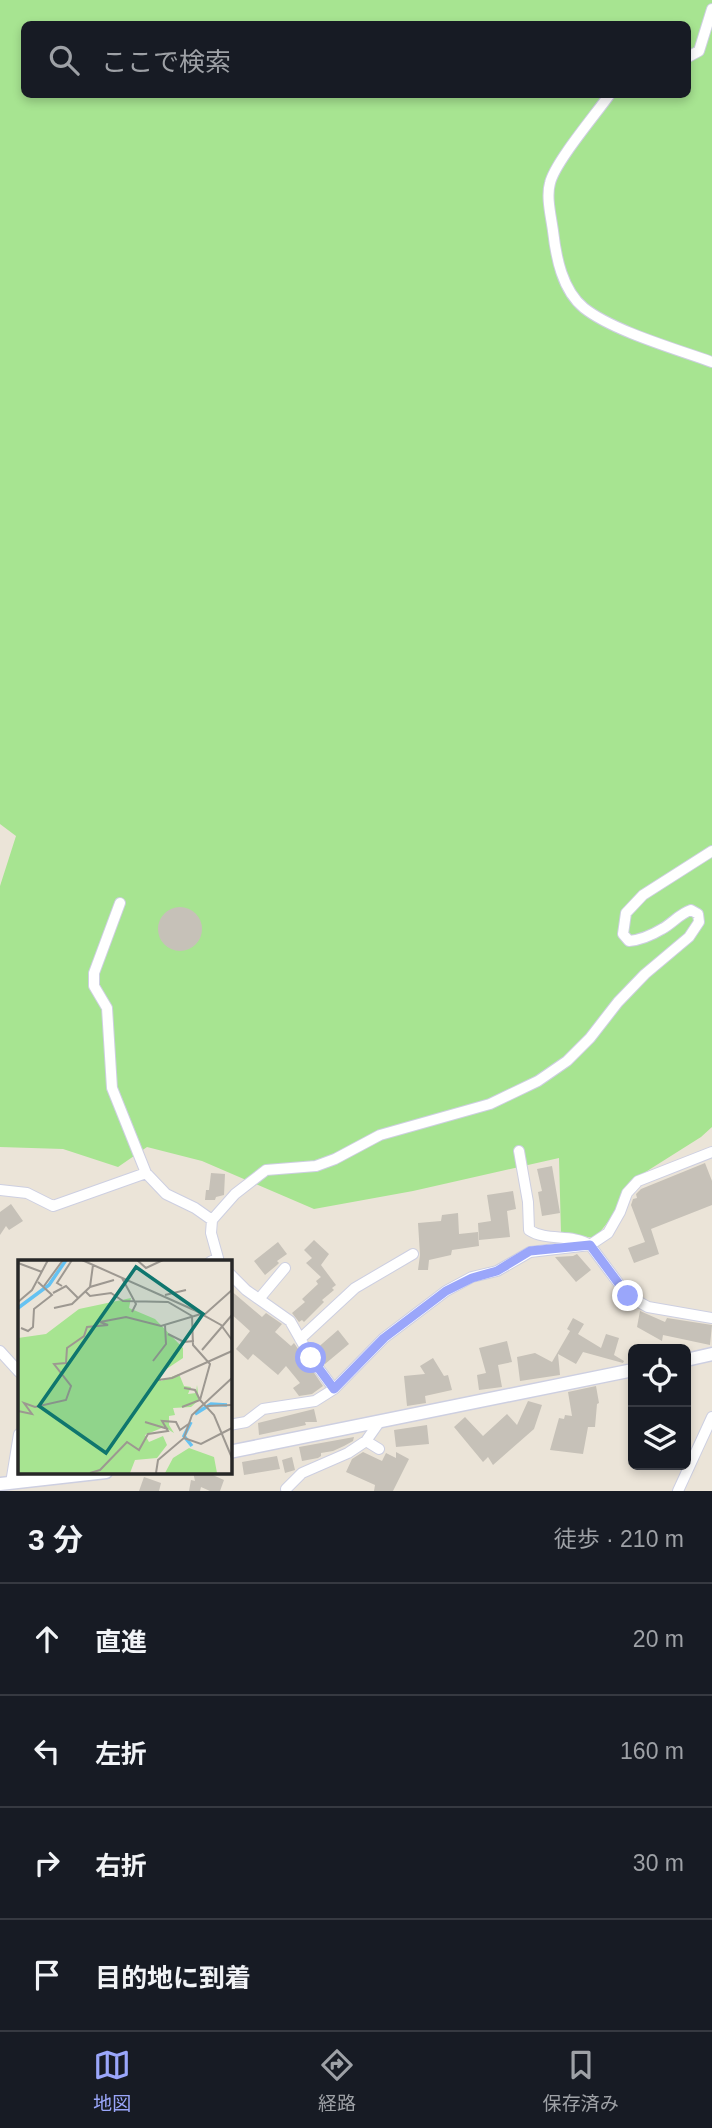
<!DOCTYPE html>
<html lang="ja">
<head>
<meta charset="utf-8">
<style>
	:root { --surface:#171b24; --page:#242831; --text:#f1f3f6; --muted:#9ea1a6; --line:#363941; --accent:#9aa6fa }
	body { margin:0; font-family:Arial,"Noto Sans JP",sans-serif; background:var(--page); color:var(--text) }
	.controls { position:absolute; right:21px; bottom:21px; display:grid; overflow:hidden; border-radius:10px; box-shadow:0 4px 10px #0003 }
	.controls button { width:63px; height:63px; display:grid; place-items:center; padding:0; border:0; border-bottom:2px solid var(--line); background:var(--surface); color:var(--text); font:35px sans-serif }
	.stop { position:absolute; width:21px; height:21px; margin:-16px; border:5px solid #9aa6fa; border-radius:50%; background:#fff }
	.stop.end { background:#9aa6fa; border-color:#fff; box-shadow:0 2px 7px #0008 }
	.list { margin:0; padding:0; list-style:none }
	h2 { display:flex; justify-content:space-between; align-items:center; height:91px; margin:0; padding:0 28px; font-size:30px }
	h2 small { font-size:23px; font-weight:400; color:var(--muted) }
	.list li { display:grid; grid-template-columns:46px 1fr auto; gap:21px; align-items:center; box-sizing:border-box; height:112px; padding:0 28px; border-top:2px solid var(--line) }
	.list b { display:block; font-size:26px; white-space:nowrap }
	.list em { font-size:23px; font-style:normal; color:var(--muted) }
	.icon { flex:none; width:38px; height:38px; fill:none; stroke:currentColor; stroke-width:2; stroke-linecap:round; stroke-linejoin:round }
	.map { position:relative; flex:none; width:712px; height:1491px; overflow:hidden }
	.search { position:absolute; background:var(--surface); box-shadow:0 4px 10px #0003; left:21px; right:21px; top:21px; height:77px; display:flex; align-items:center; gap:18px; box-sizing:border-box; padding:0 24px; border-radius:10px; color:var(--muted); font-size:26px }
	.sheet { height:539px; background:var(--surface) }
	nav { display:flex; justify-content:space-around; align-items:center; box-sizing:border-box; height:98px; border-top:2px solid var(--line); background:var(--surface); font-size:19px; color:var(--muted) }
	nav a { display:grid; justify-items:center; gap:4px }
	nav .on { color:var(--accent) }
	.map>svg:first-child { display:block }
	.green { fill:#a7e491; fill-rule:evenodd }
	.building { fill:#c6c1b8 }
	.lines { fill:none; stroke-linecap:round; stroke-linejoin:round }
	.minor-casing { stroke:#cdcfe1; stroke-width:12 }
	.tertiary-casing { stroke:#cdcfe1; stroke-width:15 }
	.minor { stroke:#fff; stroke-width:10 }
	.tertiary { stroke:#fff; stroke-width:12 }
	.route { stroke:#9aa6fa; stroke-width:9 }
	.inset-river { fill:none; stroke:#65c2f2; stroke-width:3.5 }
	.inset-road { fill:none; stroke:#9d9891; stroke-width:2 }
	.view { fill:#0f766e; fill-opacity:0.15; stroke:#0f766e; stroke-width:3.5 }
	.inset-edge { fill:none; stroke:#272727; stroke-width:3.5 }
</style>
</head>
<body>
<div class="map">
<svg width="712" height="1491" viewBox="0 0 712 1491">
	<rect width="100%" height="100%" fill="#ebe4d8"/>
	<path class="green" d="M 0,0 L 712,0 L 712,1127 L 701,1137 L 636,1178 L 612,1217 L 595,1238 L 561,1233 L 559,1158 L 413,1191 L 314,1209 L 202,1161 L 147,1147 L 118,1167 L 63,1149 L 0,1147 L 0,886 L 16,836 L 0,824 ZM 24,24 L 688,24 L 688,94 L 24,94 Z"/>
	<path class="building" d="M158 929a22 22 0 1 1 44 0a22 22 0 1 1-44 0Z
		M 705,1163 L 712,1181 L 712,1205 L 651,1229 L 659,1254 L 634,1263 L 628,1248 L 645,1242 L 631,1205 L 633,1199 L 637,1198 L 636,1194 L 641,1189 Z
		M 552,1166 L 560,1213 L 542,1216 L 538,1192 L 542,1191 L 537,1169 Z
		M 211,1173 L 225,1174 L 224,1195 L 216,1197 L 215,1200 L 205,1200 L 206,1190 L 209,1190 Z
		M 513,1191 L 516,1209 L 507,1211 L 510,1237 L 479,1240 L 478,1223 L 491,1221 L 487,1195 Z
		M 11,1204 L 23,1221 L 9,1230 L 6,1226 L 0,1235 L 0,1212 Z
		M 458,1213 L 459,1234 L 478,1232 L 479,1246 L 452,1250 L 451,1255 L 429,1260 L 428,1270 L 418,1270 L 420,1255 L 418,1223 L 441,1221 L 442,1215 Z
		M 314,1240 L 329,1254 L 321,1265 L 336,1285 L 332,1288 L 334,1290 L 322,1300 L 324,1302 L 304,1322 L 302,1320 L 299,1322 L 292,1313 L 305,1302 L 302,1299 L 318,1284 L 316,1281 L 321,1277 L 306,1263 L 312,1258 L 304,1250 Z
		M 278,1242 L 287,1254 L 277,1261 L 279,1263 L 277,1265 L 265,1275 L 254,1261 Z
		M 577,1254 L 591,1270 L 576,1282 L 555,1257 L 573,1256 Z
		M 229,1289 L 262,1317 L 266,1313 L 282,1324 L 275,1332 L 291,1346 L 294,1343 L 323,1386 L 312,1394 L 299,1396 L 293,1388 L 300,1383 L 286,1366 L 278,1375 L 253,1354 L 248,1360 L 236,1349 L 250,1331 L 229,1312 Z
		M 640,1311 L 665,1322 L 667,1318 L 712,1325 L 710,1345 L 663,1335 L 662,1341 L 637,1327 Z
		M 573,1318 L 584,1324 L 578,1334 L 601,1348 L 606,1334 L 619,1338 L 614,1355 L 624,1361 L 623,1363 L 583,1352 L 576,1364 L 558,1354 L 560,1375 L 520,1381 L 517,1357 L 535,1353 L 552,1362 L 570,1331 L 567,1329 Z
		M 338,1330 L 349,1344 L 325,1364 L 315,1350 Z
		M 507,1341 L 512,1362 L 498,1365 L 502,1387 L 479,1390 L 477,1375 L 486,1373 L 479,1348 Z
		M 433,1358 L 444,1376 L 448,1375 L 452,1390 L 425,1396 L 426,1403 L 407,1406 L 404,1376 L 425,1374 L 420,1366 Z
		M 596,1386 L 599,1403 L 597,1404 L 595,1427 L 588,1427 L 583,1454 L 550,1450 L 559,1418 L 564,1419 L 565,1415 L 572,1416 L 568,1392 Z
		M 528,1401 L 542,1405 L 534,1429 L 493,1465 L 488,1457 L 483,1462 L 454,1427 L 465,1417 L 483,1436 L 507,1414 L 517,1425 Z
		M 314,1409 L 317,1422 L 305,1422 L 306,1425 L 259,1435 L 258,1423 Z
		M 427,1425 L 429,1444 L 396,1447 L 394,1430 Z
		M 354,1437 L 353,1441 L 344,1446 L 333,1451 L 321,1453 L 321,1456 L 318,1458 L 302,1461 L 299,1447 Z
		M 363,1452 L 382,1461 L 386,1453 L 396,1458 L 396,1452 L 409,1459 L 393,1491 L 374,1491 L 375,1485 L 346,1472 L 352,1459 Z
		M 277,1456 L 280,1469 L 244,1475 L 242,1462 Z
		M 292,1457 L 295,1470 L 285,1473 L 282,1460 Z
		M 193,1472 L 206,1472 L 224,1480 L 220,1491 L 210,1491 L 201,1487 L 200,1491 L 189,1491 L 191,1480 L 195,1481 Z
		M 144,1477 L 161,1483 L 159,1491 L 139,1491 Z"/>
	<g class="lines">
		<g class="minor-casing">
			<path id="minor" d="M 688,57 L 699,51 L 712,9
				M 610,94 C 596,114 555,162 550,183 C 546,197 551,216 553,231 C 556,257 562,290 584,308 C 613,331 676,349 712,362
				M 120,903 L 94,973 L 94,986 L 107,1008 L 112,1088 L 146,1173 L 166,1194 L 195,1208 L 212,1220
				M 519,1151 L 528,1202 L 529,1230 C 547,1242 571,1233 590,1245 L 628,1296 L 648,1307 L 712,1318
				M 0,1190 L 27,1193 L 53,1206 L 146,1173
				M 210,1262 L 218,1258 L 211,1233 L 212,1220 L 235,1194 L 266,1170 L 316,1166 L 335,1159 L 380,1135 L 490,1104 L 538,1081 L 567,1061 L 590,1038 L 618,1002 L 645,974 L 689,937 L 699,922 L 698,914 L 691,910 C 679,914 673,923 662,929 C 652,935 640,940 629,941 L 623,934 L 626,913 L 643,895 L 712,851
				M 229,1273 L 246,1290 L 290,1321 L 311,1358 L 334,1389
				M 259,1299 L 285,1268
				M 300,1339 L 355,1288 L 413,1254
				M 0,1351 L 19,1372
				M 229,1425 L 246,1422 L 263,1409 L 315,1401 L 334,1389 L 384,1338 L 446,1291 L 472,1277 L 497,1271 L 530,1252 L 590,1245 L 608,1233 L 620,1212 L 627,1193 L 638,1181 L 712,1152
				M 366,1441 L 379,1449
				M 11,1483 L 19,1434
				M 286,1489 L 302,1473 L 348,1453 L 366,1441 L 380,1421
				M 678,1491 L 712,1417"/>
		</g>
		<g class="tertiary-casing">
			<path id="tertiary" d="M 686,1360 L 712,1354
				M 229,1452 L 633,1370
				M 0,1484 L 106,1472"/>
		</g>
		<use href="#minor" class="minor"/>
		<use href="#tertiary" class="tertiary"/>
	</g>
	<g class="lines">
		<path class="route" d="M 311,1358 L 334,1389 L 384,1338 L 446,1291 L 472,1278 L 497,1271 L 530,1251 L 590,1245 L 628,1296"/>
	</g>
	<g transform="translate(18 1260)">
		<rect width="214" height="214" fill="#ebe4d8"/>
		<path d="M 113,38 L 111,48 L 137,59 L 165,88 L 165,98 L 141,114 L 143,121 L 161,114 L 166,126 L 173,127 L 170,134 L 178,133 L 179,125 L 181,140 L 173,147 L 155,148 L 157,155 L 151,156 L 151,165 L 156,173 L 146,167 L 127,175 L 131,182 L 145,176 L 149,185 L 139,198 L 117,200 L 112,213 L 0,213 L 0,78 L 28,74 L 61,49 ZM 171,188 L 196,197 L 199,213 L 147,213 L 155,198 Z" fill="#a7e491"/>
		<path class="inset-river" d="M 0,48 L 31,25 L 48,0M 177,154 L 193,144 L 209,145M 173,162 L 166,176 L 174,186"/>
		<path class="inset-road" d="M 64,0 L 176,50 L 203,65 L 214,80M 119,0 L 128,8 L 145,0M 0,3 L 24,12M 104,18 L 118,44 L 114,52M 26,26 L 45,0M 44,26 L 39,23 L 54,0M 72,27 L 75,5M 68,32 L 72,36 L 93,33 L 105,41 L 150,42 L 174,56 L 175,85 L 192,104 L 182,140 L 196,155 L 214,198M 35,33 L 48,26 L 60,38M 147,35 L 168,30M 0,42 L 14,30 L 30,0M 36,48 L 54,44 L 72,27 L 96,20M 186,55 L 214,30M 82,62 L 108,57 L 143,66 L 183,54M 3,68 L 10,71 L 15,67 L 16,49 L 34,35 L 20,22M 150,74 L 166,82 L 176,81M 184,90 L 214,55M 135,101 L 148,84 L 147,65M 140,120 L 154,118 L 214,91M 189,146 L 214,145M 164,147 L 182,140 L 177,130 L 166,128M 0,151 L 14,154 L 6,143 L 17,147 L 48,140 L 53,126 L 36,104 L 48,103 L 49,88 L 66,76 L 69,67 L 90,65 L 82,62M 127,162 L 150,169M 166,178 L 183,184 L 214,168M 72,213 L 82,210 L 109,182 L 121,190 L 130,174 L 150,171 L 144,161 L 158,162 L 162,170 L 172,163M 138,213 L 140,200 L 166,178 L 174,155 L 214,118"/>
		<path class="view" d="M 118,7 L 185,54 L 88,193 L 21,146 Z"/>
		<rect width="214" height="214" class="inset-edge"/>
	</g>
</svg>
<div class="controls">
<button><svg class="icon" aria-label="locate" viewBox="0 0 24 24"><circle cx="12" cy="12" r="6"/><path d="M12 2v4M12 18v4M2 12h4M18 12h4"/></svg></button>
<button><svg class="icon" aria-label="layers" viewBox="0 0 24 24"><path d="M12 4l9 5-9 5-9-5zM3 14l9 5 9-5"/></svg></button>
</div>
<div class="stop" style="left:311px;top:1358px"></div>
<div class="stop end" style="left:628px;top:1296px"></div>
<div class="search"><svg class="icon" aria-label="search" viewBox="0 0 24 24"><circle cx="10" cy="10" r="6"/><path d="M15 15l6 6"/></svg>ここで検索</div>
</div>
<section class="sheet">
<h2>3 分<small>徒歩 · 210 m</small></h2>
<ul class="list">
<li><svg class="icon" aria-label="ahead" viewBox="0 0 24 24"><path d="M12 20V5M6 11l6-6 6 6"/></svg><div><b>直進</b></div><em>20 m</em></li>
<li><svg class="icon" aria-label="left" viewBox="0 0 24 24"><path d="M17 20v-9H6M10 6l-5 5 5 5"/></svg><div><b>左折</b></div><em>160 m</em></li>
<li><svg class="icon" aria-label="right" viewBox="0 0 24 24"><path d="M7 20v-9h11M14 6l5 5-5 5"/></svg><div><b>右折</b></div><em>30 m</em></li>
<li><svg class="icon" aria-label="arrive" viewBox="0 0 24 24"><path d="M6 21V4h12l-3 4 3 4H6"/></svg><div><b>目的地に到着</b></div></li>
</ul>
</section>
<nav>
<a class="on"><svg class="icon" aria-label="map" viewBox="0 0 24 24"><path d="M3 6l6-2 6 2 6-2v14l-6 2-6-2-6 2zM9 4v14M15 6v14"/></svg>地図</a>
<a><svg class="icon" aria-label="directions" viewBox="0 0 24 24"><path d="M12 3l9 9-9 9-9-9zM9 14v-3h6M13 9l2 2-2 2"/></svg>経路</a>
<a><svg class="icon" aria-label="saved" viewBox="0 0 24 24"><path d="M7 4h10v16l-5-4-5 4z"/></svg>保存済み</a>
</nav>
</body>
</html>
